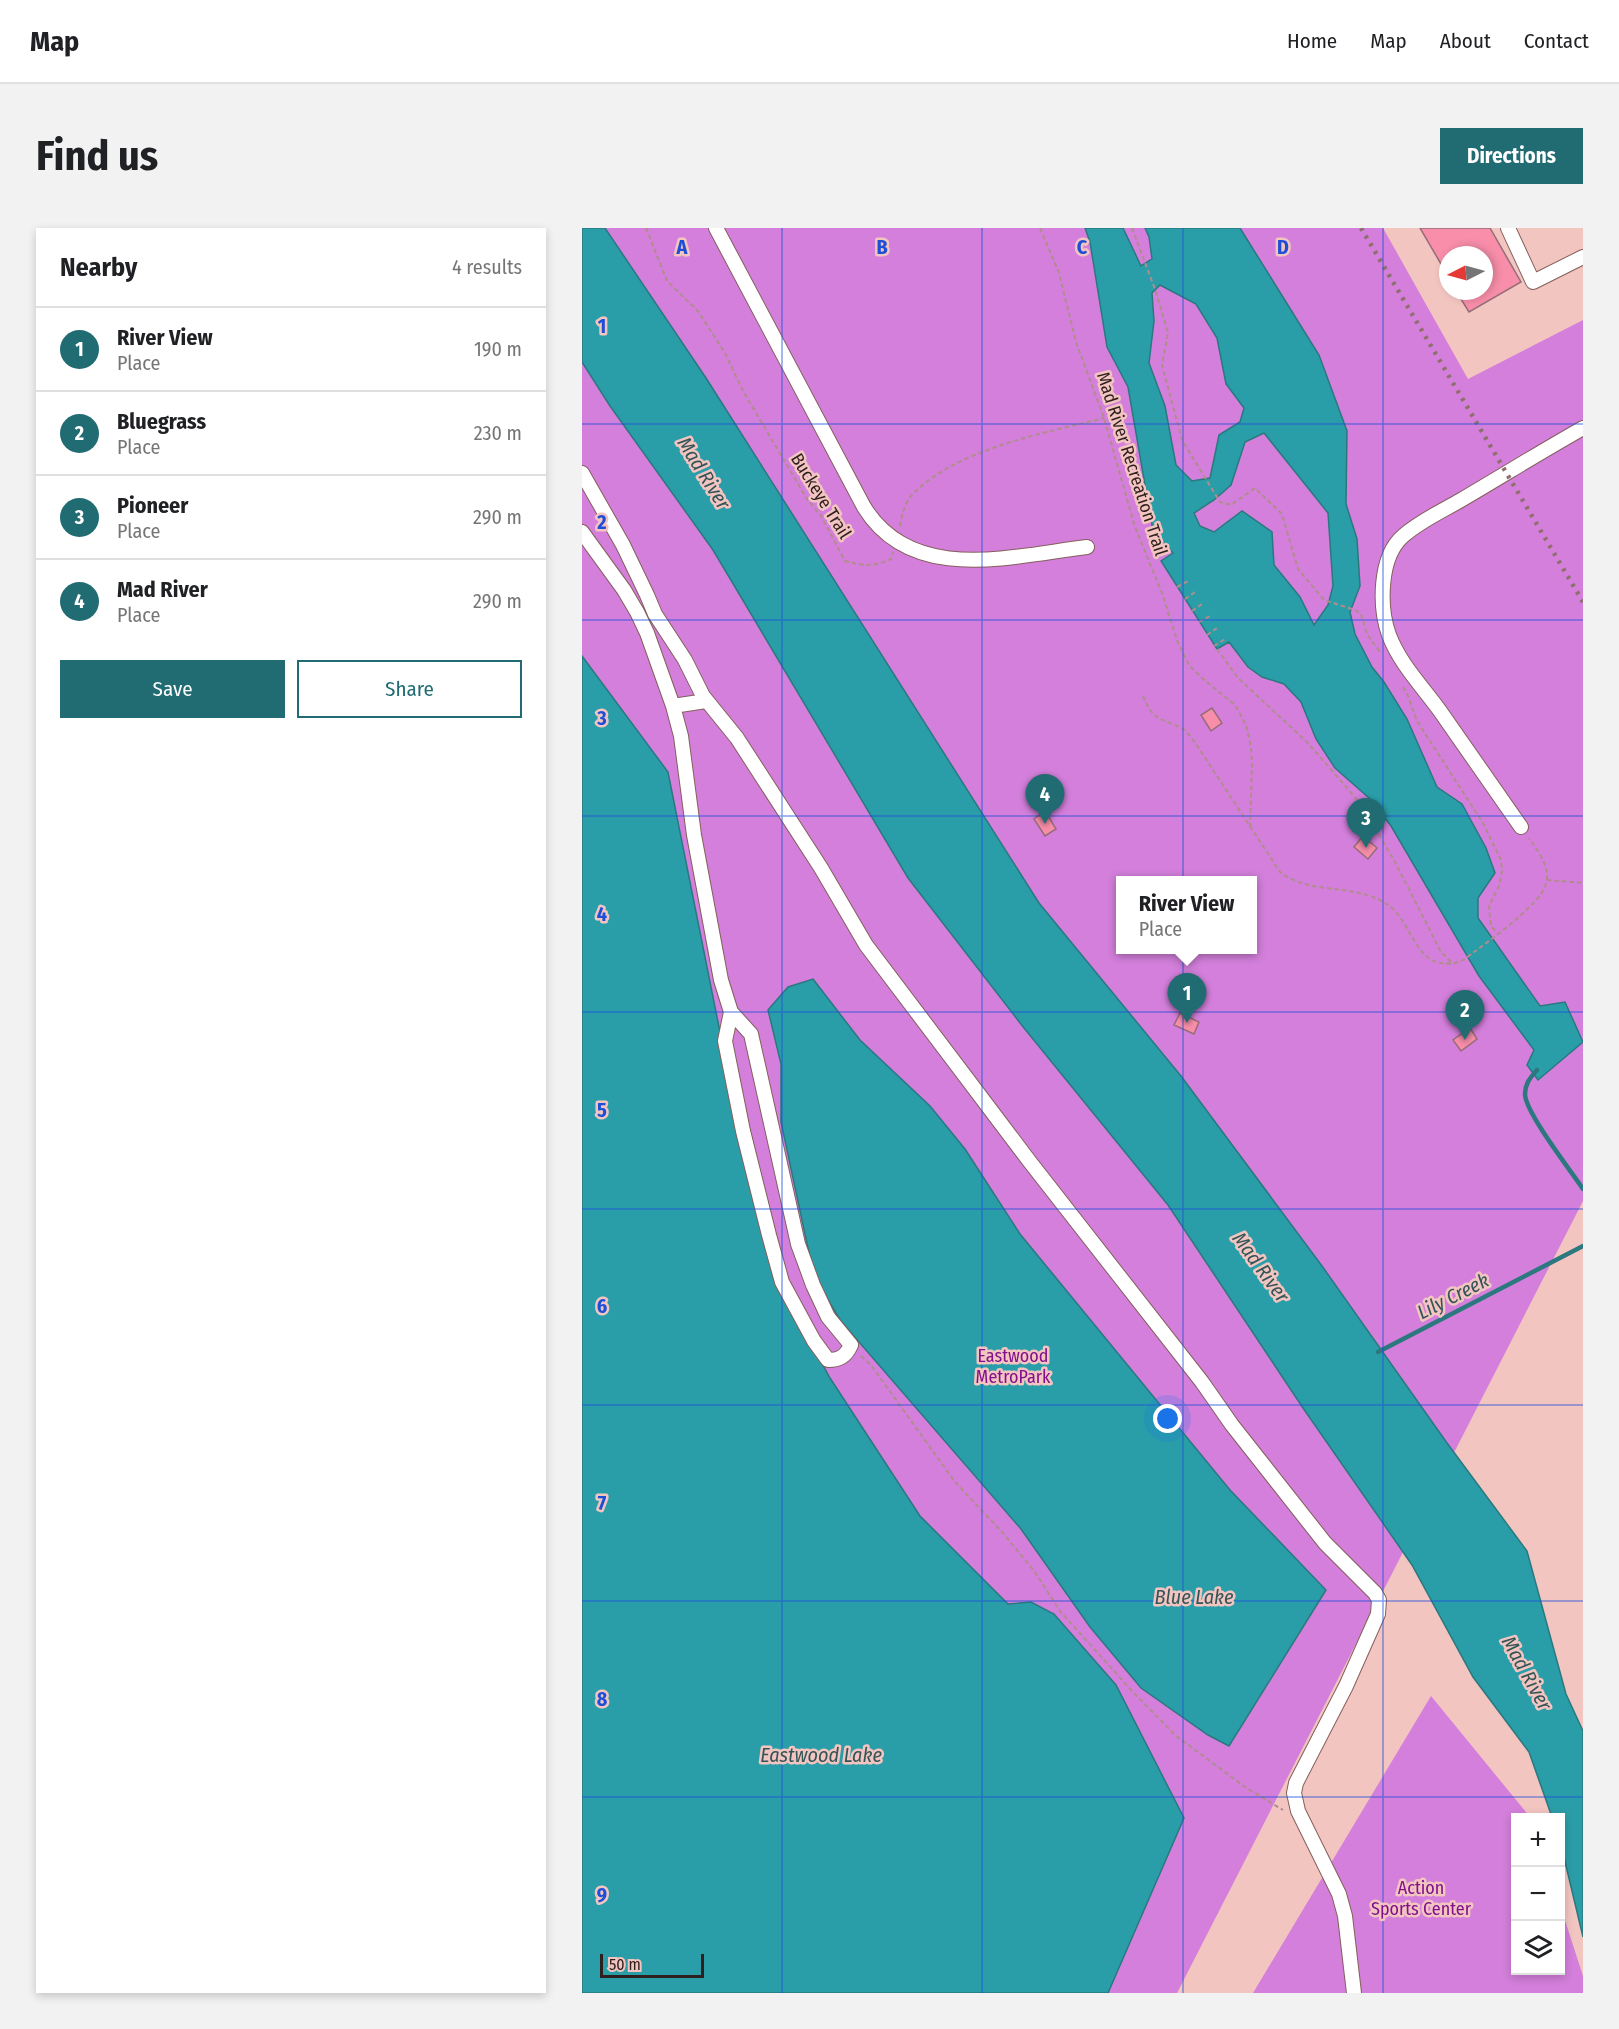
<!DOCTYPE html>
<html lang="en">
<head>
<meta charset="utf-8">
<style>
	:root { --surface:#fff; --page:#f2f2f2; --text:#202124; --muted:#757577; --line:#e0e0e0; --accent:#216c73 }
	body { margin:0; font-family:"Fira Sans Condensed",sans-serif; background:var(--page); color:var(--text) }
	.controls { position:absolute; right:18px; bottom:18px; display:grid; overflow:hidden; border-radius:0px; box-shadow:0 3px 9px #0003 }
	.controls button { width:54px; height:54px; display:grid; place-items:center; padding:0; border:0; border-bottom:2px solid var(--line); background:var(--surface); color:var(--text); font:30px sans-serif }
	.compass { position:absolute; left:857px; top:18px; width:54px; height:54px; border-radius:50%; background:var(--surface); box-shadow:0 3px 9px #0003; rotate:264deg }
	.scale { position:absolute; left:18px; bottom:15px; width:104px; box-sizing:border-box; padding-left:6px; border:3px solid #2e1e1d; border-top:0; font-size:16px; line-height:21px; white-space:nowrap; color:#2e1e1d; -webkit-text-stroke:4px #f2c5c1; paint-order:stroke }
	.you { position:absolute; left:586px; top:1191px; width:21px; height:21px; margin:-15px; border:4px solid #fff; border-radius:50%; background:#1a73e8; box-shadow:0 0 0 9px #1a73e833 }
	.badge { display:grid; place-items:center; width:39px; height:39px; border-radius:50%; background:var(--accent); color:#fff; font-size:20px; font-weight:700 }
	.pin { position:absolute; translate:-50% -50px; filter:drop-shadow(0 2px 3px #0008) }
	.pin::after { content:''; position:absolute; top:32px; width:21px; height:18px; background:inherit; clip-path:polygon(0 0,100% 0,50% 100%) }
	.popup { position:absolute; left:534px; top:648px; width:141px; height:78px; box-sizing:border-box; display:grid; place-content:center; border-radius:0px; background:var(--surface); filter:drop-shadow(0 2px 4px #0005); font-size:20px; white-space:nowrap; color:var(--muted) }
	.popup b { font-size:22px; color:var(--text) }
	.popup::after { content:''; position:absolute; left:50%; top:100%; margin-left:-12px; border:12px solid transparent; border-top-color:var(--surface) }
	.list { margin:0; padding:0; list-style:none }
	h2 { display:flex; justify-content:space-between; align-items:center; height:78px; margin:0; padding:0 24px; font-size:26px }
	h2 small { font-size:20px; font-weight:400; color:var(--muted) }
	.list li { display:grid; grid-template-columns:39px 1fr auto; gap:18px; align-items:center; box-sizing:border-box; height:84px; padding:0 24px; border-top:2px solid var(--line) }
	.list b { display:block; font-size:22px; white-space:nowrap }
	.list p { margin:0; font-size:20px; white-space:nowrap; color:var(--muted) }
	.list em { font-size:20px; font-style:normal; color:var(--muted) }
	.actions { display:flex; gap:12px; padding:18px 24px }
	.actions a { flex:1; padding:14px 0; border:2px solid var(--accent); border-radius:0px; text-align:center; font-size:21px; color:var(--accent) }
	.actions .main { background:var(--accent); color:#fff }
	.icon { flex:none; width:33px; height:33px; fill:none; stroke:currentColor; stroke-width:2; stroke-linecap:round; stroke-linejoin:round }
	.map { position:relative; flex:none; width:1001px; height:1765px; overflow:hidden; border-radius:0px }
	header { display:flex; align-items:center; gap:36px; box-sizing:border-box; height:84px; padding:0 30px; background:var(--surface); border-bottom:2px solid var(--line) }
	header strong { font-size:28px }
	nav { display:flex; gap:33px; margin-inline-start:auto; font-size:21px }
	.intro { display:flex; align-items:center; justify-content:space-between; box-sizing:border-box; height:144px; padding:0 36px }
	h1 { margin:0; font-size:42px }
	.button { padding:15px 27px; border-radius:0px; background:var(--accent); color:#fff; font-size:21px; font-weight:700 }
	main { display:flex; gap:36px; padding:0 36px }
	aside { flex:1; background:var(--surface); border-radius:0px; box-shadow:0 3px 9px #0003 }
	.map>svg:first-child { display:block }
	.green { fill:#d37fdb; fill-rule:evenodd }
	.water { fill:#2a9ea8; stroke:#2b787e; stroke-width:1.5; fill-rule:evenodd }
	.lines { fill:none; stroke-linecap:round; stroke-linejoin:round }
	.stream { stroke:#2b787e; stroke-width:4.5 }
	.building { fill:#f98eaa; stroke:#956d76; stroke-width:1.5 }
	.minor-casing { stroke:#855f5c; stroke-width:16 }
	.path { stroke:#b08d8a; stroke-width:2; stroke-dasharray:4.5 3; stroke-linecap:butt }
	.minor { stroke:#fff; stroke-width:14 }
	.rail { stroke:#8d6f6c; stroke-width:4.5; stroke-dasharray:3 6; stroke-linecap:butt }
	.grid { fill:none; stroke:#1d4ed8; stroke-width:1.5; stroke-opacity:0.55 }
	.labels { text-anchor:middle; stroke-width:5; stroke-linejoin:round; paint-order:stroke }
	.street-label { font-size:18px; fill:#2e1e1d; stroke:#f2c5c1 }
	.park-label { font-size:18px; fill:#82108d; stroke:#f2c5c1 }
	.water-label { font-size:20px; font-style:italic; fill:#335457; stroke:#f2c5c1 }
	.grid-label { font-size:20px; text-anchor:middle; font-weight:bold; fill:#1d4ed8; stroke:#f2c5c1; stroke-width:5; stroke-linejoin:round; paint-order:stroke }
</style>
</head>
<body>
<header>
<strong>Map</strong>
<nav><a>Home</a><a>Map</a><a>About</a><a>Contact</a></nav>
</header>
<div class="intro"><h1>Find us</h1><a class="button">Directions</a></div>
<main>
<aside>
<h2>Nearby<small>4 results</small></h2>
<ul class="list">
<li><span class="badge">1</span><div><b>River View</b><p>Place</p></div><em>190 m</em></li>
<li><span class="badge">2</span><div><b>Bluegrass</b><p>Place</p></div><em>230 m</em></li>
<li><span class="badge">3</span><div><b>Pioneer</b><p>Place</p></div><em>290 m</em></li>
<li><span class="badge">4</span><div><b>Mad River</b><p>Place</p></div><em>290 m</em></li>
</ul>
<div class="actions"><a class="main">Save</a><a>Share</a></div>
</aside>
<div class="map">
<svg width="1001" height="1765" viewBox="0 0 1001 1765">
	<rect width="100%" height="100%" fill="#f2c5c1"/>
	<path class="green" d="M 0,0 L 801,0 L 886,151 L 1001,92 L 1001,973 L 595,1765 L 0,1765 ZM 539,652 L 671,652 L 671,722 L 539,722 Z
		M 849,1468 L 948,1589 L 933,1590 L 933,1742 L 978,1742 L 979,1680 L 1001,1748 L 1001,1765 L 671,1765 Z"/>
	<path class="water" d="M 0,0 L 23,0 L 124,150 L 457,675 L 599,848 L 740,1038 L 865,1215 L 945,1323 L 984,1466 L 1001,1503 L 1001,1709 L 979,1617 L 978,1590 L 970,1589 L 947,1524 L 891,1449 L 830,1337 L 721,1180 L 586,977 L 442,800 L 326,650 L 131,322 L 28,178 L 0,134 Z
		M 503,0 L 541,0 L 559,38 L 570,31 L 567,9 L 563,0 L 658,0 L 737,127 L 765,203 L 764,276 L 775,311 L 778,358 L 768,384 L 773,406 L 790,439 L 802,454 L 825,491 L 855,559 L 880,576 L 904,620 L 913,645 L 896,670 L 896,690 L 958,778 L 983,774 L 1001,814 L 956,852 L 945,837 L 952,822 L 897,748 L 809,598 L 787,570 L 753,540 L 734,511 L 719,474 L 702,456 L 680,449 L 666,439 L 647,414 L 635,421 L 579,333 L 591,325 L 571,303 L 546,159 L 525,119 L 508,14 ZM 578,57 L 614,76 L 635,110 L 644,156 L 662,180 L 658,194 L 637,207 L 628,250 L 610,253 L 594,237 L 583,178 L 567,135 L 572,93 L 570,65 ZM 682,205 L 746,285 L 751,358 L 746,377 L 732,397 L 718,369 L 692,337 L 690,304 L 660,283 L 632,304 L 618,298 L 612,285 L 632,272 L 649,257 L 663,214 Z
		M 0,428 L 86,544 L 164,934 L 197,1057 L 248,1150 L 338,1288 L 426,1376 L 449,1374 L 472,1386 L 534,1457 L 602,1590 L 526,1765 L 0,1765 Z
		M 231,751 L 278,812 L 348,878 L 383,921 L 438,1006 L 648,1262 L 744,1362 L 647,1518 L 626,1507 L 559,1460 L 508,1399 L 439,1301 L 258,1092 L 232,1048 L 199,894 L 199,836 L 186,782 L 206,759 Z"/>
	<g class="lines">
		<path class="stream" d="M 955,842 C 949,849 943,855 943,866 C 943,884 989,943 1001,961
			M 796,1124 L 1001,1018"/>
	</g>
	<path class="building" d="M 838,0 L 908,0 L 939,54 L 887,84 L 874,63 L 902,63 L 902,27 L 866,27 L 866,48 Z
		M 630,480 L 640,495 L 629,503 L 619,487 Z
		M 463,583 L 474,601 L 463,608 L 452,591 Z
		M 781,608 L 795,620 L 786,631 L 772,619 Z
		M 598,785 L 617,794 L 612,806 L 592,797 Z
		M 888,800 L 895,811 L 879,823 L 871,812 Z"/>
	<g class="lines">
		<g class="minor-casing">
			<path id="minor" d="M 134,0 L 282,279 C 330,357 430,328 505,319
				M 926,0 L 951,54 L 1001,29
				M 0,245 L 41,317 L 65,367 L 73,386 L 103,432 L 121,468 L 155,510 L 239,640 L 284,717 L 448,934 L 620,1154 L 650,1197 L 743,1315 L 793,1365 L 797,1372 L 796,1386 L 764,1458 L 714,1555 L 712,1565 L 716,1583 L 757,1666 L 763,1688 L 772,1765
				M 0,304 L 42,362 L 55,384 L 65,405 L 91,478 L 99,508 L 112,607 L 139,752 L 149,784 L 169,806 L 216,1016 L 231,1057 L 246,1089 L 269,1117 C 264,1128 258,1132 246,1132 L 232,1113 L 200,1054 L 187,1007 L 161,903 L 143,813 L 149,784
				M 91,478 L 124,473
				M 939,599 C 912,560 885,522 858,483 C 840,458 818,436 807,407 C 797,379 797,329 821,308 C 838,293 860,283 879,272 C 920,248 960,223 1001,200"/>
		</g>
		<path class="path" d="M 64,0 L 85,53 L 116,83 L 143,125 L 161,163 L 225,271 L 239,288 L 263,333 C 280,338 292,339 309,331 L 311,324
			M 458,0 L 477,45 L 494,114 L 522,190 L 553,299 L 580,365 L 596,415 L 607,437 L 620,450 L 653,477 L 664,497 L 669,519 L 670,538 L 668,600
			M 550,0 L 574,64 L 586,105 L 580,137 L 600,212 L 638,274 L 649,277 L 673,260 L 700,286 L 716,341 L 742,372 L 773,382 L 779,386 L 785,406 L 798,424
			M 318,298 C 320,288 322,276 329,268 C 373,221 462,205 522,190
			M 595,359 L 606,353
			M 603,371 L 613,364
			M 610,383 L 620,376
			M 617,394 L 628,388
			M 625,407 L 635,400
			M 632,418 L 643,411
			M 635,421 L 656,450 L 725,514 L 778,575 L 812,632 L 859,724 L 870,735
			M 821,459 L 826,468 L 835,493 L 901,595 L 919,632 L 920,643 L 917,658 L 907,678 L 909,698 L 916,706
			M 561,468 C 572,495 579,489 601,501 C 606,504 610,511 614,516 L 698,644 C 729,668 773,654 806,677 C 828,692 833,732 859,735 C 864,736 872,736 877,734 C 882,732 888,727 892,724 C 914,708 937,691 955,671 C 960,666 964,658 965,651 C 966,635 955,622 947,610
			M 965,652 L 1001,655
			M 279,1128 L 289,1137 L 373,1254 L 420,1304 L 453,1344 L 478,1383 L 549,1462 L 593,1507 L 663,1559 L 701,1582"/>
		<use href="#minor" class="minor"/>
		<path class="rail" d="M 779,0 L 1001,374"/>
	</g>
	<path class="grid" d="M 200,0 L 200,1765M 400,0 L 400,1765M 601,0 L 601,1765M 801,0 L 801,1765M 0,196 L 1001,196M 0,392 L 1001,392M 0,588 L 1001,588M 0,784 L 1001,784M 0,981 L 1001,981M 0,1177 L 1001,1177M 0,1373 L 1001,1373M 0,1569 L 1001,1569"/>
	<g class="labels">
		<g class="street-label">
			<text transform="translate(550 236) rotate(72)" y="6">Mad River Recreation Trail</text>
			<text transform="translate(239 268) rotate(58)" y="6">Buckeye Trail</text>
		</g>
		<g class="park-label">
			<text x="431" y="1134">Eastwood<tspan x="431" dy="21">MetroPark</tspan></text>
			<text x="839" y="1666">Action<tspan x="839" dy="21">Sports Center</tspan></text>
		</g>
		<g class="water-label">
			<text transform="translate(122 245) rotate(58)" y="7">Mad River</text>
			<text transform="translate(679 1039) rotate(54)" y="7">Mad River</text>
			<text transform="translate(871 1068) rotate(-27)" y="7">Lily Creek</text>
			<text x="612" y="1376">Blue Lake</text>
			<text transform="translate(945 1445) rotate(61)" y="7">Mad River</text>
			<text x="239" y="1534">Eastwood Lake</text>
		</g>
	</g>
	<g class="grid-label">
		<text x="100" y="26">A</text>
		<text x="300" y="26">B</text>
		<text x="500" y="26">C</text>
		<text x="701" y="26">D</text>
		<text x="20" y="105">1</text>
		<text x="20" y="301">2</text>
		<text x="20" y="497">3</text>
		<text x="20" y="693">4</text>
		<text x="20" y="889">5</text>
		<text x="20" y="1085">6</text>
		<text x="20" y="1282">7</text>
		<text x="20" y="1478">8</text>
		<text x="20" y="1674">9</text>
	</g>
</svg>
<div class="controls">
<button>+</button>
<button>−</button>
<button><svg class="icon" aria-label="layers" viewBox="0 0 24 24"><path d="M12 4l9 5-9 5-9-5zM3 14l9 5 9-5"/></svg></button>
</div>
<svg class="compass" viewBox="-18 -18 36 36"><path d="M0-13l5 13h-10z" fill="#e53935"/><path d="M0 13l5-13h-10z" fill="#757577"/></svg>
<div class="scale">50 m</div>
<div class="you"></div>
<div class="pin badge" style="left:605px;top:795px">1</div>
<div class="popup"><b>River View</b>Place</div>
<div class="pin badge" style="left:883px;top:812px">2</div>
<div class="pin badge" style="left:784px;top:620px">3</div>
<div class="pin badge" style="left:463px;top:596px">4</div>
</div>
</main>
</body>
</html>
